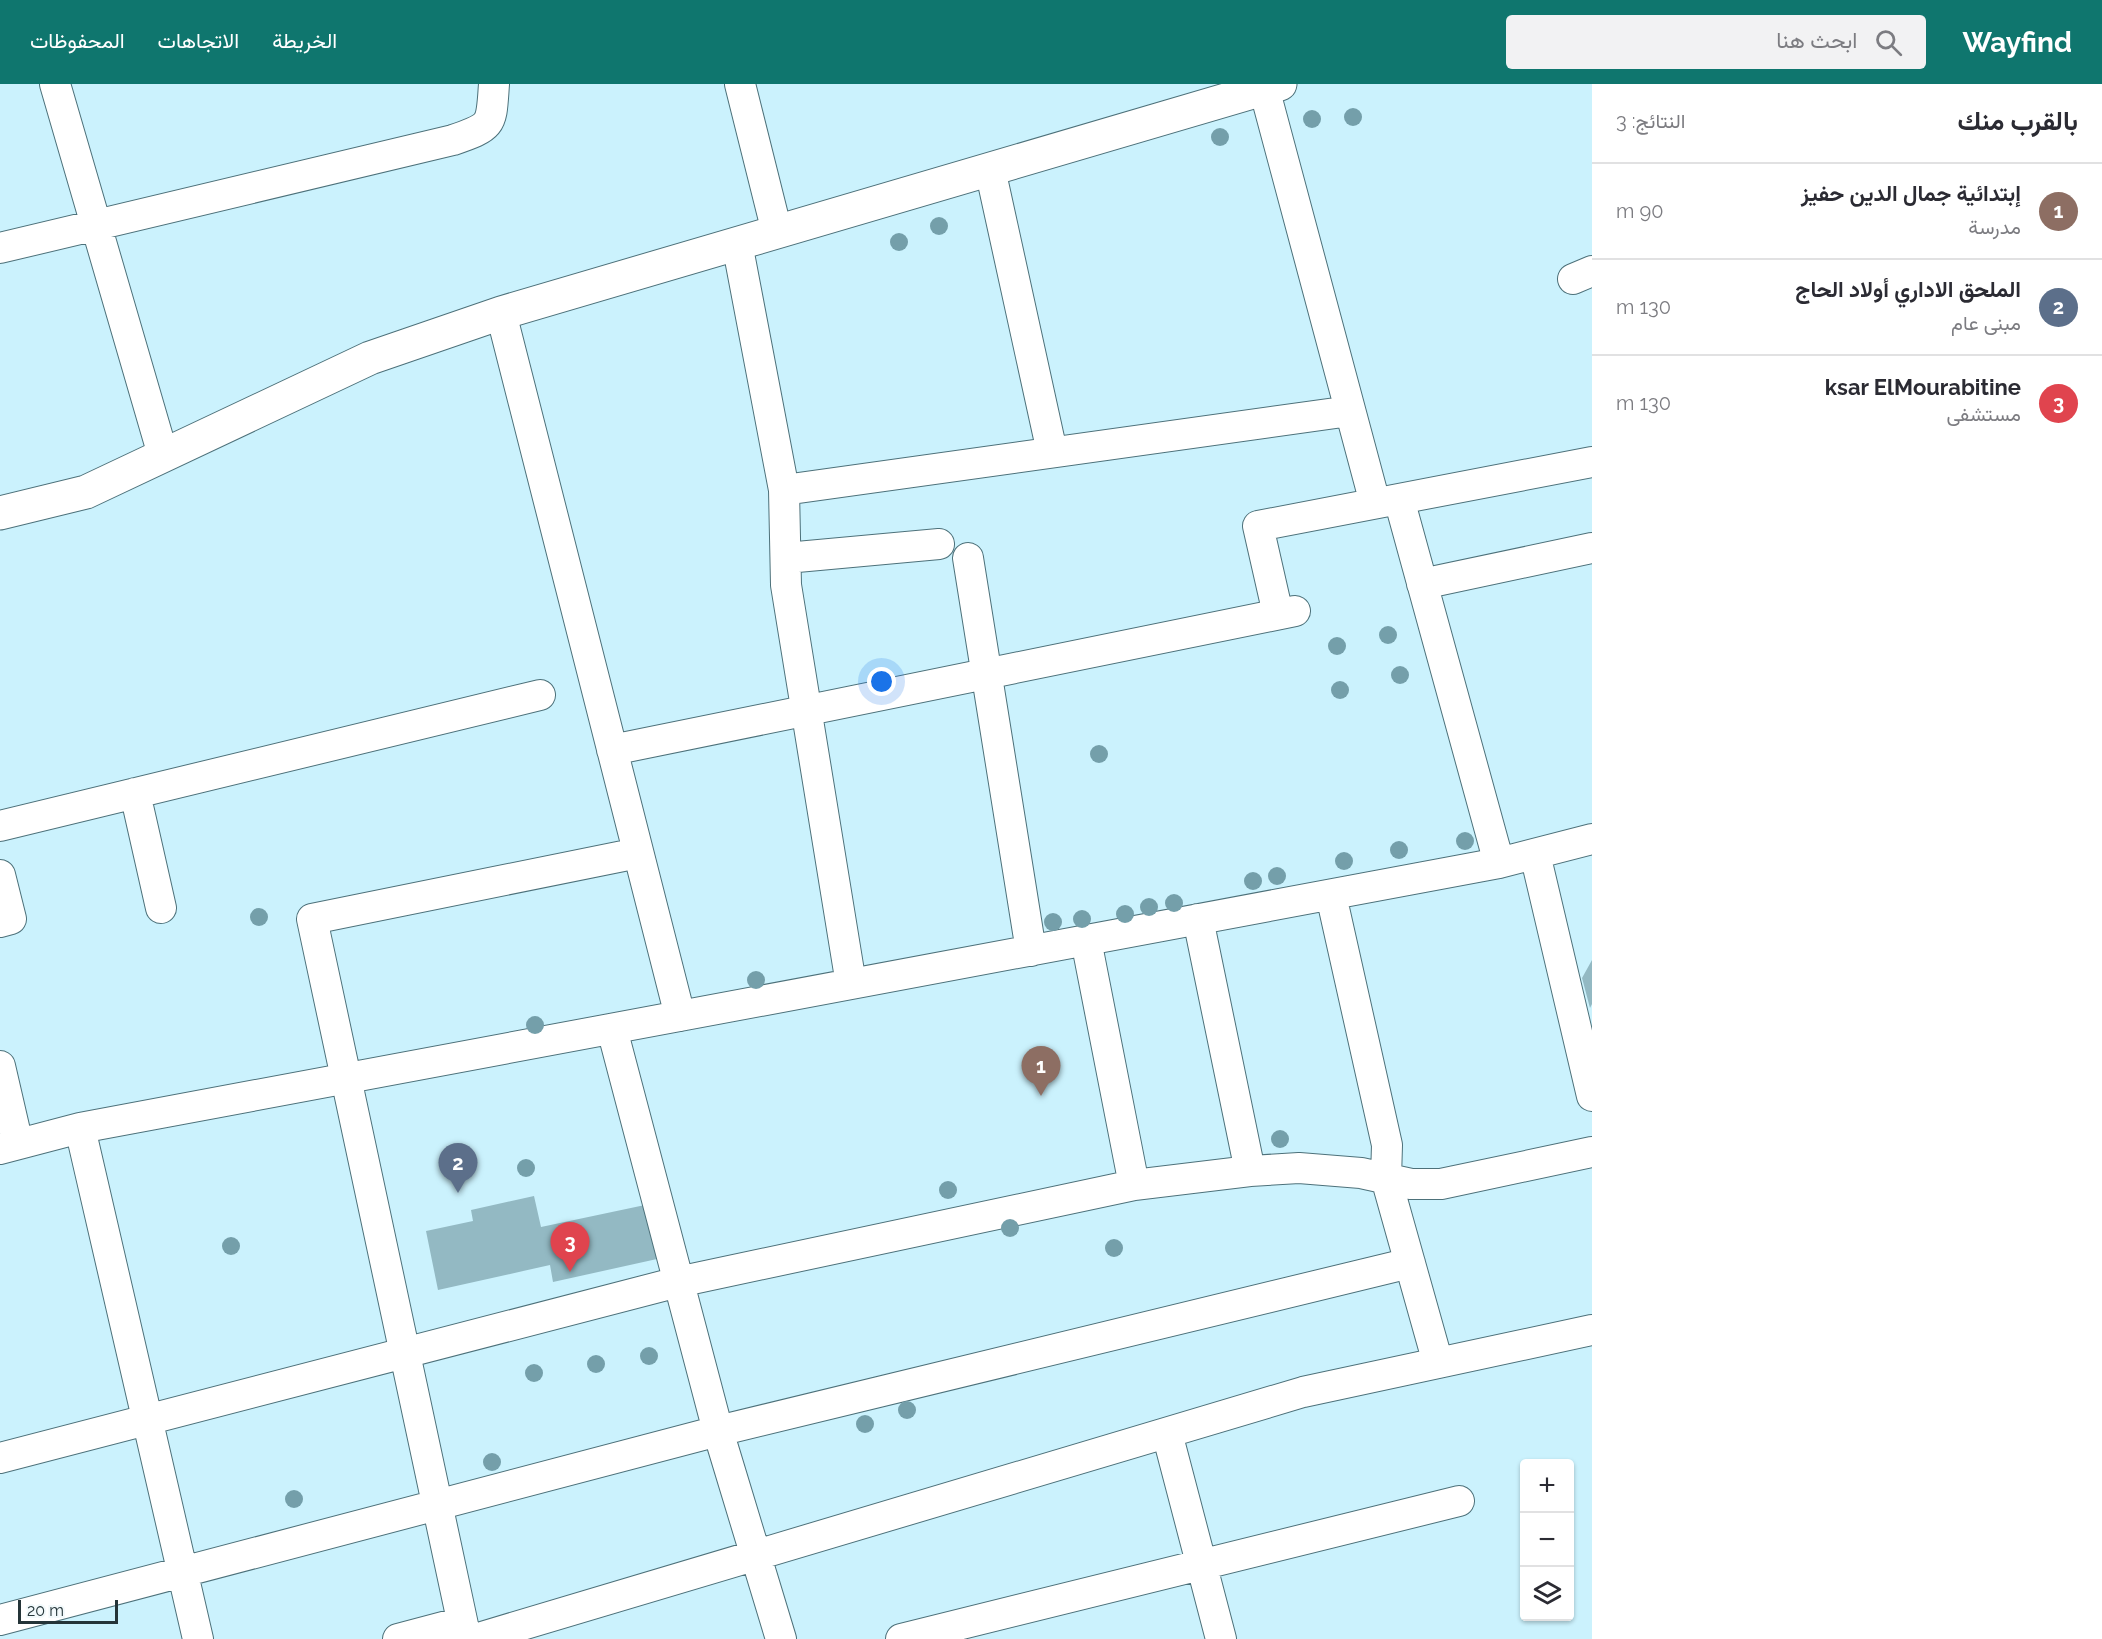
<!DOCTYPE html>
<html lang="ar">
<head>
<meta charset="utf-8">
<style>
	:root { --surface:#fff; --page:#f2f2f3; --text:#2b2b33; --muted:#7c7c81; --line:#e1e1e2; --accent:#0f766e }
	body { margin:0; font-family:Raleway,Vazirmatn,sans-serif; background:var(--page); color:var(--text); direction:rtl }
	.controls { position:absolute; right:18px; bottom:18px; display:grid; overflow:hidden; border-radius:6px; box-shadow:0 2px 4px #0004 }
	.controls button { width:54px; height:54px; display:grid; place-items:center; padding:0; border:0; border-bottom:2px solid var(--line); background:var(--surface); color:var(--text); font:30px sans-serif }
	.scale { position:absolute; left:18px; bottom:15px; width:100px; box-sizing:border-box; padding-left:6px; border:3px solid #243438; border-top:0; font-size:16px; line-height:21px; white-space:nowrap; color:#243438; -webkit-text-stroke:4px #f2f9fb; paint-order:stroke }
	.you { position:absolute; left:882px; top:598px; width:21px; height:21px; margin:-15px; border:4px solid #fff; border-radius:50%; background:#1a73e8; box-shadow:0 0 0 9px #1a73e833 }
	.badge { display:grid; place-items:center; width:39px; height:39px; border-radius:50%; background:var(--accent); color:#fff; font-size:20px; font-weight:700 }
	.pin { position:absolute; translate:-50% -50px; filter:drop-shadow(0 2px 3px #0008) }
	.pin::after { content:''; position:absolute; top:32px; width:21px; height:18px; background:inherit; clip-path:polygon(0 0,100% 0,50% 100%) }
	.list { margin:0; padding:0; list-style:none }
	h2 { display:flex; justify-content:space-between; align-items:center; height:78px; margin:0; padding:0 24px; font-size:26px }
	h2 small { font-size:20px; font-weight:400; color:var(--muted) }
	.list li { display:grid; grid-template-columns:39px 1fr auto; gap:18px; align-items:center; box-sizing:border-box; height:96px; padding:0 24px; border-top:2px solid var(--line) }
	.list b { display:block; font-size:22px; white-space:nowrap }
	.list p { margin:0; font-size:20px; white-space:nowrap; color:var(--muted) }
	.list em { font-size:20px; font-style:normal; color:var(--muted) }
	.icon { flex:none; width:33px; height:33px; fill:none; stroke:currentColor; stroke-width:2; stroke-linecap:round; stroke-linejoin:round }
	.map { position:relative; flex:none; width:1592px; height:1555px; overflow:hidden; direction:ltr }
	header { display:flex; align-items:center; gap:36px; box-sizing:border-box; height:84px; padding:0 30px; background:var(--accent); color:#fff }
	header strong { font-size:28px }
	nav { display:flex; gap:33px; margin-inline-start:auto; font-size:21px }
	.search { width:420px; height:54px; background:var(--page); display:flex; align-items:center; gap:15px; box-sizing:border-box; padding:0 21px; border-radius:6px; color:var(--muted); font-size:22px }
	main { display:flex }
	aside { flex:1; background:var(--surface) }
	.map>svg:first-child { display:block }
	.building { fill:#93b9c3 }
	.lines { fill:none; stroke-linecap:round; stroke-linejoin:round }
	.minor-casing { stroke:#4d717a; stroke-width:32 }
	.tertiary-casing { stroke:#4d717a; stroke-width:35 }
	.minor { stroke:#fff; stroke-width:30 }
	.tertiary { stroke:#fff; stroke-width:33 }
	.tree { fill:#749faa }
</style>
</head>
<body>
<header>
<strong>Wayfind</strong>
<div class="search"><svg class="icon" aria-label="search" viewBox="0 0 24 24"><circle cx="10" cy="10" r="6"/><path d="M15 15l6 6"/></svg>ابحث هنا</div>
<nav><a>الخريطة</a><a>الاتجاهات</a><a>المحفوظات</a></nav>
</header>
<main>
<aside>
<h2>بالقرب منك<small>النتائج: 3</small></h2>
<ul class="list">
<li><span class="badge" style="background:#8d6e63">1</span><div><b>إبتدائية جمال الدين حفيز</b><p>مدرسة</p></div><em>90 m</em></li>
<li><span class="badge" style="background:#5c6f8a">2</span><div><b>الملحق الاداري أولاد الحاج</b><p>مبنى عام</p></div><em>130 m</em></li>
<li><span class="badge" style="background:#e0444e">3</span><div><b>ksar ElMourabitine</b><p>مستشفى</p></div><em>130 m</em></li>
</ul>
</aside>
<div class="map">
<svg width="1592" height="1555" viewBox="0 0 1592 1555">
	<rect width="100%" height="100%" fill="#cbf2fd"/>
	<path class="building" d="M 1592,876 L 1592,920 L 1590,924 L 1582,894 Z
		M 534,1112 L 541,1143 L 645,1121 L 657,1175 L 553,1198 L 550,1181 L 438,1206 L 426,1147 L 473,1137 L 471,1126 Z"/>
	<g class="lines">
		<g class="minor-casing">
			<path id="minor" d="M 55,0 L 163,371
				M 740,0 L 777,148
				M 1264,4 L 1375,419
				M 990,85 L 1052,368
				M 737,159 L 784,406 L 786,501 L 851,900
				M 0,164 L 453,56 C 494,42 491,41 494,0
				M 1573,195 L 1592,187
				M 501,229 L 680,932
				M 784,406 L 1350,327
				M 1399,415 L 1499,779
				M 786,474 L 939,460
				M 968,474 L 1031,867
				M 1422,500 L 1592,464
				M 1278,530 L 1258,442 L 1592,378
				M 612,666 L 1295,527
				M 135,709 L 161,824
				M 0,742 L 540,611
				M 1535,770 L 1592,1012
				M 0,791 L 11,835 L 0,838
				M 1331,811 L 1387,1061 L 1386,1094 L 1438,1279
				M 1198,835 L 1250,1087
				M 1086,856 L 1134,1101
				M 612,945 L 718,1347 L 781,1555
				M 0,982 L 18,1060
				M 80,1044 L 198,1555
				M 0,1065 L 80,1044 L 1499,779 L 1592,755
				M 1167,1349 L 1221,1555
				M 0,1374 L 678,1198 L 1134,1101 L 1250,1087 L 1299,1084 L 1361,1089 L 1411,1100 L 1441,1100 L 1592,1068
				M 0,1536 L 718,1347 L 1410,1179
				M 398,1555 L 462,1538
				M 466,1555 L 312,835 L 638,769
				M 475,1555 L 1303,1308 L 1592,1246
				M 901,1555 L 1459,1417"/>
		</g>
		<g class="tertiary-casing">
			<path id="tertiary" d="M 0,429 L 86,408 L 370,274 L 501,229 L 1280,0"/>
		</g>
		<use href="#minor" class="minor"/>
		<use href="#tertiary" class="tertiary"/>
	</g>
	<g class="tree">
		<circle cx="1353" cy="33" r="9"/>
		<circle cx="1312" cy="35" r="9"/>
		<circle cx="1220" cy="53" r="9"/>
		<circle cx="939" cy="142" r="9"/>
		<circle cx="899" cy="158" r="9"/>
		<circle cx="1388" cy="551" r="9"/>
		<circle cx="1337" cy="562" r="9"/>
		<circle cx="1400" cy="591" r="9"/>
		<circle cx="1340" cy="606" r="9"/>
		<circle cx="1099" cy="670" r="9"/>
		<circle cx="1465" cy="757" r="9"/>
		<circle cx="1399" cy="766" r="9"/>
		<circle cx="1344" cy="777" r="9"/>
		<circle cx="1277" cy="792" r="9"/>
		<circle cx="1253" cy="797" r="9"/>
		<circle cx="1174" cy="819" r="9"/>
		<circle cx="1149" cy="823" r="9"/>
		<circle cx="1125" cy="830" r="9"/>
		<circle cx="259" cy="833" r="9"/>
		<circle cx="1082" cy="835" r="9"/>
		<circle cx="1053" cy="838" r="9"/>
		<circle cx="756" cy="896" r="9"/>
		<circle cx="535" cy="941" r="9"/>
		<circle cx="1280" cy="1055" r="9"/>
		<circle cx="526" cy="1084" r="9"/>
		<circle cx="948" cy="1106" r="9"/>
		<circle cx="1010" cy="1144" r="9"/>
		<circle cx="231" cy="1162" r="9"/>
		<circle cx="1114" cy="1164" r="9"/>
		<circle cx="649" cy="1272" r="9"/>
		<circle cx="596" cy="1280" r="9"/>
		<circle cx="534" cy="1289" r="9"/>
		<circle cx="907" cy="1326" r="9"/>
		<circle cx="865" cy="1340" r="9"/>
		<circle cx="492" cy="1378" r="9"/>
		<circle cx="294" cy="1415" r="9"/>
	</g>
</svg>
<div class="controls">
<button>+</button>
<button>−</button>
<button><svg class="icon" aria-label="layers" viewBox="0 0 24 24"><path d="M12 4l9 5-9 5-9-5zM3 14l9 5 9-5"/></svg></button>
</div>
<div class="scale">20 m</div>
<div class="you"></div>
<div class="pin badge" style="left:1041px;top:1012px;background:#8d6e63">1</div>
<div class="pin badge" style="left:458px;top:1109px;background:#5c6f8a">2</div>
<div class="pin badge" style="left:570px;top:1188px;background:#e0444e">3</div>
</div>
</main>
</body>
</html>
